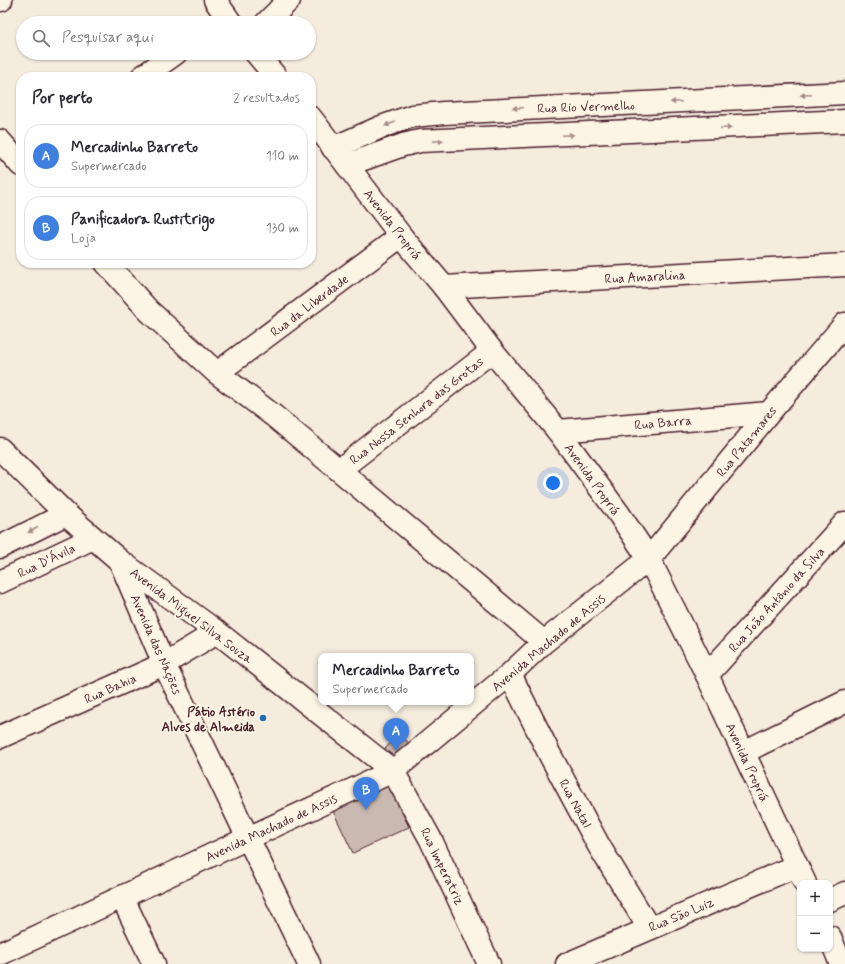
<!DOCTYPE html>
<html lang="pt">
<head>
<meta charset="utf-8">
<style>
	:root { --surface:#fff; --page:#f7f7f7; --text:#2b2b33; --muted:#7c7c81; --line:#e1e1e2; --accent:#ea580c }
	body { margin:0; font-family:Mynerve,sans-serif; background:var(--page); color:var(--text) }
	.controls { position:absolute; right:12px; bottom:12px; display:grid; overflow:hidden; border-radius:8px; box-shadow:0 1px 3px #0004 }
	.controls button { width:36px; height:36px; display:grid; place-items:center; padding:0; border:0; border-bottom:1px solid var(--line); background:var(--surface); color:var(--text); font:20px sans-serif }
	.you { position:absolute; left:553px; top:483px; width:14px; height:14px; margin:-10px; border:3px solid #fff; border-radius:50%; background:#1a73e8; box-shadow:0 0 0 6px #1a73e833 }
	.badge { display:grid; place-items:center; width:26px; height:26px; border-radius:50%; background:var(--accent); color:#fff; font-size:13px; font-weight:700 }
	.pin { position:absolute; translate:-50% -33px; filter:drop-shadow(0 1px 2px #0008) }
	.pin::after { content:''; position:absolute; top:21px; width:14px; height:12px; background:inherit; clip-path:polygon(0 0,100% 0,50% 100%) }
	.popup { position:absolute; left:318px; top:653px; width:156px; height:52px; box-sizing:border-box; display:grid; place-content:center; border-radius:8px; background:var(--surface); filter:drop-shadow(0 1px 3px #0005); font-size:13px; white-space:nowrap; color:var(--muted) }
	.popup b { font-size:15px; color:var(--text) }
	.popup::after { content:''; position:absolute; left:50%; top:100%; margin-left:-8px; border:8px solid transparent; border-top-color:var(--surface) }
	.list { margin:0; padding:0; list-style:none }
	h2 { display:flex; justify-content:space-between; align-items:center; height:52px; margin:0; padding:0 16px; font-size:17px }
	h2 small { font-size:13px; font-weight:400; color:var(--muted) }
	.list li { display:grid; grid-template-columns:26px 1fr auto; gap:12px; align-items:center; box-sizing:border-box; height:64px; margin:0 8px 8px; padding:0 8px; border:1px solid var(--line); border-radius:16px }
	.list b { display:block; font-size:15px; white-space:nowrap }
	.list p { margin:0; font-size:13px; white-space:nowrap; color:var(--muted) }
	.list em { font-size:13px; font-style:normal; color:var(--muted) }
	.icon { flex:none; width:22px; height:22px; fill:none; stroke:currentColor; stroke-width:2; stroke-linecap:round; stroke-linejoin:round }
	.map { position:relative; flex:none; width:845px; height:964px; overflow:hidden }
	.search { position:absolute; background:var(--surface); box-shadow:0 1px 3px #0004; left:16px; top:16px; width:300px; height:44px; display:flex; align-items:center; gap:10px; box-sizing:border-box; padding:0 14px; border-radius:22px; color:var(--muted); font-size:15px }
	.panel { position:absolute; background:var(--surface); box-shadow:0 1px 3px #0004; left:16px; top:72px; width:300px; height:196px; border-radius:16px }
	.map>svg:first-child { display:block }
	.building { fill:#cab9b1; stroke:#4a1f2b }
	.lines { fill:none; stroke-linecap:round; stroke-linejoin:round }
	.street-casing { stroke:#4a1f2b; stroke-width:25 }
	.secondary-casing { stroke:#4a1f2b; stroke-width:25 }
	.street { stroke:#fcf5e5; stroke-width:22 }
	.secondary { stroke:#fcf5e5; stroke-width:22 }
	.oneway { fill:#a38a88 }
	.poi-dot { fill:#1f6fb2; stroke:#fcf5e5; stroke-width:1.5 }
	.labels { text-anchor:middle; stroke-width:3.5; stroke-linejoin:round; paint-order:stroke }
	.street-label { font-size:13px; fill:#4a1f2b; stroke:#fcf5e5 }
	.poi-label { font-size:13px; font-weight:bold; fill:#4a1f2b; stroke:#fcf5e5; text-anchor:end }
</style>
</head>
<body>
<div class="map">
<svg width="845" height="964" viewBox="0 0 845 964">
	<rect width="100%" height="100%" fill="#f5ecde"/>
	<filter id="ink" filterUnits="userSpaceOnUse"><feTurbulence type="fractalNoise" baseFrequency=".025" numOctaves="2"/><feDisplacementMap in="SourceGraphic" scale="8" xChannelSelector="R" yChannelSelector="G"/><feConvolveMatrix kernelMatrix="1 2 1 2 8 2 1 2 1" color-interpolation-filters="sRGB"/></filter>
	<g filter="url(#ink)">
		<path class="building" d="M 399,734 L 411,745 L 394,762 L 383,751 Z
			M 388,782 L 409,827 L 353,853 L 332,809 Z"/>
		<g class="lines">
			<g class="street-casing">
				<path id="street" d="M 0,0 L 1,0
					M 266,23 L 289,0
					M 142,77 L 176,53
					M 0,141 L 21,165
					M 333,148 L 381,127 L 412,116 L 444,113 L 845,93
					M 347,165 L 403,145 L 420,141 L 845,121
					M 106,263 L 149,311 L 217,373 L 274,416 L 339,470 L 544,642
					M 444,287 L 845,265
					M 217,373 L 401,236
					M 558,431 L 769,413
					M 0,449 L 66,514 L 120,561 L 217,632 L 393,771 L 431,840 L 489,964
					M 339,470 L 492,351
					M 0,547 L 66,514
					M 120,561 L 164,664 L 248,838 L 393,771 L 510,674 L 544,642 L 649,559 L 769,413 L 845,324
					M 0,582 L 93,538
					M 510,674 L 550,755 L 599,846 L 649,928
					M 707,675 L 845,523
					M 0,737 L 164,664 L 217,632
					M 744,752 L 845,702
					M 122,897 L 154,964
					M 830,900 L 845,893
					M 567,964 L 796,866"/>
			</g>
			<g class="secondary-casing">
				<path id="secondary" d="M 215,0 L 231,23
					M 256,53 L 276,77
					M 311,118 L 401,236 L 444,287 L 492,351 L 558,431 L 619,514 L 649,559 L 707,675 L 805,883
					M 830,937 L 841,964
					M 0,954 L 248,838 L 309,964"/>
			</g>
			<use href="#street" class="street"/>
			<use href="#secondary" class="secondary"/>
		</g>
		<defs><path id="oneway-solid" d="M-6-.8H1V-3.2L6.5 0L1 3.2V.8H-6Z"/></defs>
		<g class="oneway">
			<use href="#oneway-solid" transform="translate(806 95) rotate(177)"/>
			<use href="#oneway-solid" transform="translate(676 102) rotate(177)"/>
			<use href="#oneway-solid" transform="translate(518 108) rotate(177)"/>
			<use href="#oneway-solid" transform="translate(390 124) rotate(160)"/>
			<use href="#oneway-solid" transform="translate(726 128) rotate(-3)"/>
			<use href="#oneway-solid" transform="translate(568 135) rotate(-3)"/>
			<use href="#oneway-solid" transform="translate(438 141) rotate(-2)"/>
			<use href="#oneway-solid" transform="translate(33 530) rotate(153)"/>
		</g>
	</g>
	<circle class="poi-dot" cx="263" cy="718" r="4"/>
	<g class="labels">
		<g class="street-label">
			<text transform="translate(586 106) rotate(-2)" y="5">Rua Rio Vermelho</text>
			<text transform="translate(393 224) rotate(52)" y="5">Avenida Propriá</text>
			<text transform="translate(645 276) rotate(-3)" y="5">Rua Amaralina</text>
			<text transform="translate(309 305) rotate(-37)" y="5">Rua da Liberdade</text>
			<text transform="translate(416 410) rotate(-38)" y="5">Rua Nossa Senhora das Grotas</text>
			<text transform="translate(663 422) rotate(-5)" y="5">Rua Barra</text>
			<text transform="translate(746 441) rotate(-51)" y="5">Rua Patamares</text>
			<text transform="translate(593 479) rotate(54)" y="5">Avenida Propriá</text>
			<text transform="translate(46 560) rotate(-26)" y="5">Rua D'Ávila</text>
			<text transform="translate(776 599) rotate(-48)" y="5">Rua João Antônio da Silva</text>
			<text transform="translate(192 615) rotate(37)" y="5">Avenida Miguel Silva Souza</text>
			<text transform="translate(548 642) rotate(-40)" y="5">Avenida Machado de Assis</text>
			<text transform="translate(157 644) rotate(66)" y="5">Avenida das Nações</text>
			<text transform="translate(110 688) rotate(-24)" y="5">Rua Bahia</text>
			<text transform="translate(748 762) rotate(65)" y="5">Avenida Propriá</text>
			<text transform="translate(576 803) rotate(61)" y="5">Rua Natal</text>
			<text transform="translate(271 827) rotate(-25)" y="5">Avenida Machado de Assis</text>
			<text transform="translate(443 866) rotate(64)" y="5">Rua Imperatriz</text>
			<text transform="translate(681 914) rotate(-23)" y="5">Rua São Luiz</text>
		</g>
		<g class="poi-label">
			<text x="255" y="716">Pátio Astério<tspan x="255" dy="15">Alves de Almeida</tspan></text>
		</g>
	</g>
</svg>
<div class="controls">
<button>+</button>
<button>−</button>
</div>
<div class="you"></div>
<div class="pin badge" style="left:396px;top:751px;background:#3f7fe0">A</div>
<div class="popup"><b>Mercadinho Barreto</b>Supermercado</div>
<div class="pin badge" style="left:366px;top:810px;background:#3f7fe0">B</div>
<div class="search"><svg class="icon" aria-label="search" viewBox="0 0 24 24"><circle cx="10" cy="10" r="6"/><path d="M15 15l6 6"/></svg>Pesquisar aqui</div>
<section class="panel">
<h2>Por perto<small>2 resultados</small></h2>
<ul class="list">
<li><span class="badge" style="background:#3f7fe0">A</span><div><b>Mercadinho Barreto</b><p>Supermercado</p></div><em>110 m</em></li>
<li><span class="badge" style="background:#3f7fe0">B</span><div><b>Panificadora Rustitrigo</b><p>Loja</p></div><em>130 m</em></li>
</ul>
</section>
</div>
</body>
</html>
